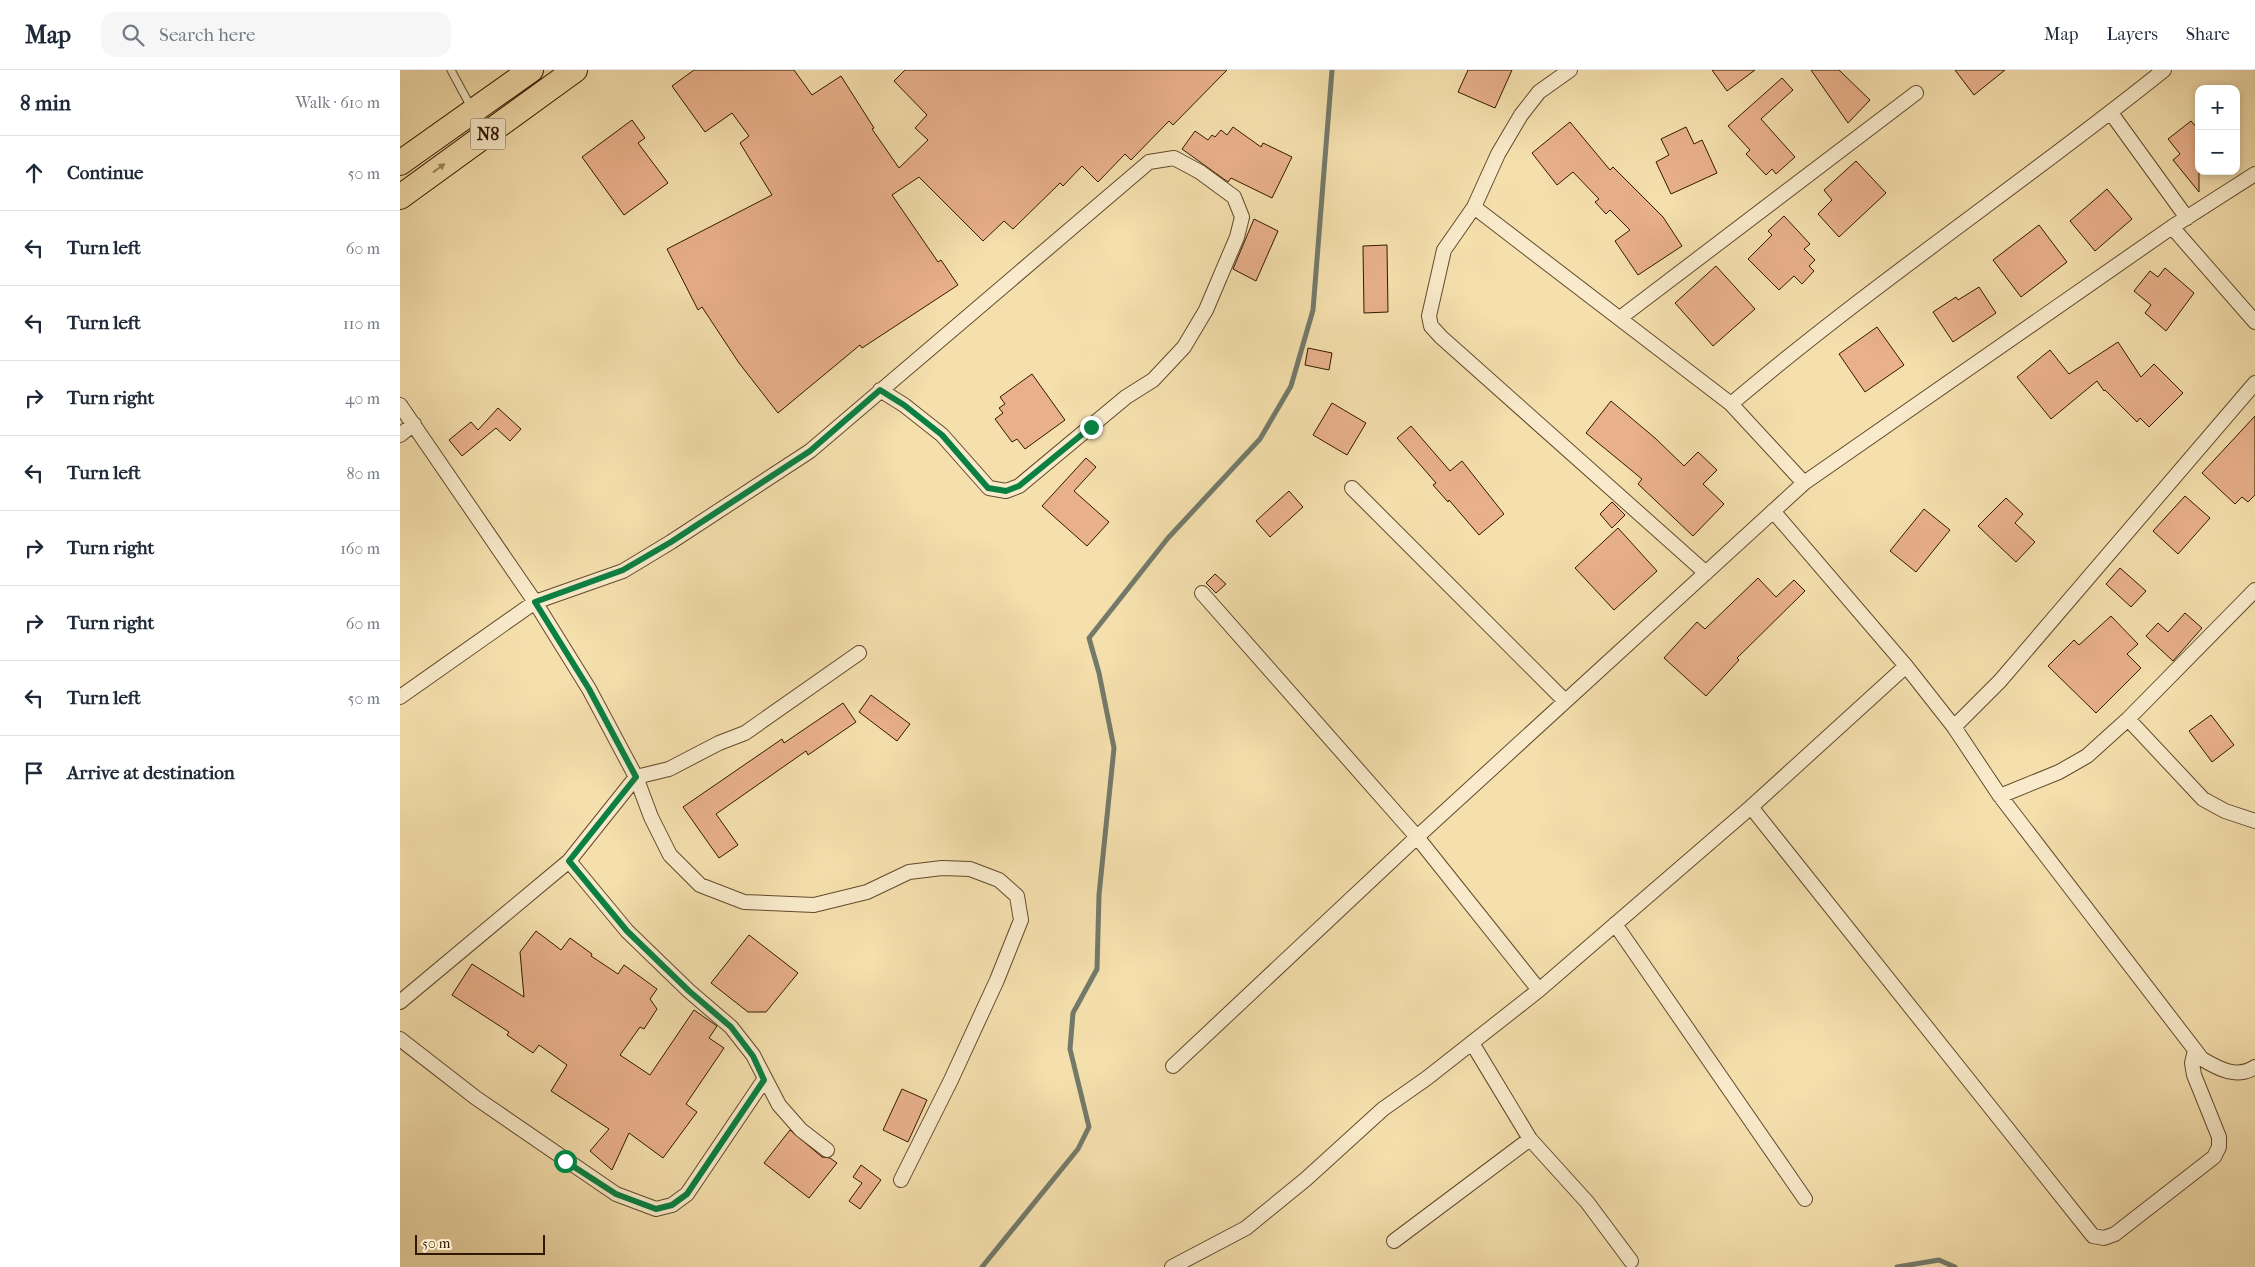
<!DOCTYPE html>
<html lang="en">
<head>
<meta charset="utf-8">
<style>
	:root { --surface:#fff; --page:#f6f6f7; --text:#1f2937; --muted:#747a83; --line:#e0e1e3 }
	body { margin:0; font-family:"IM FELL French Canon",serif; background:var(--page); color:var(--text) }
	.controls { position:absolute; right:15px; top:15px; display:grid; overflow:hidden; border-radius:10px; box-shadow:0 2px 8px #0003 }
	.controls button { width:45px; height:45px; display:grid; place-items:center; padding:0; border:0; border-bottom:1px solid var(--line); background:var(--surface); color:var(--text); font:25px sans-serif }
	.scale { position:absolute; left:15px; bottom:12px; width:130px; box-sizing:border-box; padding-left:5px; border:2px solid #331800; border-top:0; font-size:14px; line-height:18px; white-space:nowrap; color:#331800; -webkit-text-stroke:4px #f8eaca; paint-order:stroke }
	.stop { position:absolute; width:15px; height:15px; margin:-11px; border:4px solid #0b8043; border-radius:50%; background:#fff }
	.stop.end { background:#0b8043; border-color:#fff; box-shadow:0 1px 5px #0008 }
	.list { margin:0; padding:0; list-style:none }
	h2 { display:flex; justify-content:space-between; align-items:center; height:65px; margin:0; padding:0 20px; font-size:21px }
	h2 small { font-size:16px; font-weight:400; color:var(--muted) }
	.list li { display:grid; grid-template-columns:32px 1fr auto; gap:15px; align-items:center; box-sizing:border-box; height:75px; padding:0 20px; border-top:1px solid var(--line) }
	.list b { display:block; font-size:19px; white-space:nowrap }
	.list em { font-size:16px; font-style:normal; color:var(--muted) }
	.icon { flex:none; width:28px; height:28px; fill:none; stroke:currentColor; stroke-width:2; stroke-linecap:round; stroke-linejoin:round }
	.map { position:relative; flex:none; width:1855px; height:1197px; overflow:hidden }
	header { display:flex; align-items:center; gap:30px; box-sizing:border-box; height:70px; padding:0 25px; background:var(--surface); border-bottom:1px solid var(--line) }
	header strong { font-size:24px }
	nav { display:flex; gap:28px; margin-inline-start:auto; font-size:18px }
	.search { width:350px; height:45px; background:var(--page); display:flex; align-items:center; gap:12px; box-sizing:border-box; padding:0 18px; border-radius:15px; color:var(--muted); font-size:19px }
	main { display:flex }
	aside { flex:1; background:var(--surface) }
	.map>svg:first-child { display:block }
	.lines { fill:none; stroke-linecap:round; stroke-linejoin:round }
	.stream { stroke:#737a6a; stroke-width:5 }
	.building { fill:#e8b08b; stroke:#331800 }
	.service-casing { stroke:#634a2b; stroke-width:9 }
	.minor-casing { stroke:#634a2b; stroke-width:16 }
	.trunk-casing { stroke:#331800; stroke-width:26 }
	.service { stroke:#f8eaca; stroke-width:7 }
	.minor { stroke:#f8eaca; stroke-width:14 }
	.trunk { stroke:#f4dfad; stroke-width:24 }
	.oneway { fill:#9d855f }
	.route { stroke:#0b8043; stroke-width:6 }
	.labels { text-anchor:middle; stroke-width:5; stroke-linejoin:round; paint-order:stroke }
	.shield { fill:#f8eaca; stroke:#6e573d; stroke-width:1 }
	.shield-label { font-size:18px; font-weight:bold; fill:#331800 }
</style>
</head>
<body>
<header>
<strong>Map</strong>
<div class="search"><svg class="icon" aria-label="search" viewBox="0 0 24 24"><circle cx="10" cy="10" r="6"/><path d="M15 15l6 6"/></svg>Search here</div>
<nav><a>Map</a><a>Layers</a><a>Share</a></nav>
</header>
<main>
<aside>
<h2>8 min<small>Walk · 610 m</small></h2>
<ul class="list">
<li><svg class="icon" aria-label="ahead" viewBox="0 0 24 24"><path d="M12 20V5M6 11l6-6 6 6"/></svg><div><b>Continue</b></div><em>50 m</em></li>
<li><svg class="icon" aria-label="left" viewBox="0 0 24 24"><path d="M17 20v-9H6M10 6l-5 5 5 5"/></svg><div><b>Turn left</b></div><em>60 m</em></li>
<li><svg class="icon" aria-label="left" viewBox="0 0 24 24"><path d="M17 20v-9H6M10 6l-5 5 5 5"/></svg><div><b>Turn left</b></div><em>110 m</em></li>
<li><svg class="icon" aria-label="right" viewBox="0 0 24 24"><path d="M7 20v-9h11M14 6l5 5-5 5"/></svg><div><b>Turn right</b></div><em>40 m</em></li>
<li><svg class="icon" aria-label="left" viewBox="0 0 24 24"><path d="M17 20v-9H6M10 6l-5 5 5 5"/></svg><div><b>Turn left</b></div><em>80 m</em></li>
<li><svg class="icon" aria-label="right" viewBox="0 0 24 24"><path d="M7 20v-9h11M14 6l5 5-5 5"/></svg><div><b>Turn right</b></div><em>160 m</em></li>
<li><svg class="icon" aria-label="right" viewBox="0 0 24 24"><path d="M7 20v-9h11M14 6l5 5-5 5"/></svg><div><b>Turn right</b></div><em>60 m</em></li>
<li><svg class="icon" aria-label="left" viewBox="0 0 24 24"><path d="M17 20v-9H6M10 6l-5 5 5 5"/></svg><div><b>Turn left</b></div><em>50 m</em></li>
<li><svg class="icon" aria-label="arrive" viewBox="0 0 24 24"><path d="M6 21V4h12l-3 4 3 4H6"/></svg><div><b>Arrive at destination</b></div></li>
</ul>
</aside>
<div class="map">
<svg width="1855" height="1197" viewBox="0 0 1855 1197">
	<rect width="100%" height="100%" fill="#f4dfad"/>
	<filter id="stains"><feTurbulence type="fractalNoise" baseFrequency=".004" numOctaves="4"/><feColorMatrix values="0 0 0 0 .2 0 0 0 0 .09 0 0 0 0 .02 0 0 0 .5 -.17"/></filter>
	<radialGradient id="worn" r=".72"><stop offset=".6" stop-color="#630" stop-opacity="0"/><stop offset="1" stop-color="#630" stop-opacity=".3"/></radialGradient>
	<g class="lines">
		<path class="stream" d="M 582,1197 L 678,1079 L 689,1057 L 670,979 L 673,943 L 697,899 L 699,825 L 714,678 L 699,603 L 689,568 L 768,468 L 860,369 L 891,316 L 913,240 L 932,0
			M 1497,1197 L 1539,1190 L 1555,1197"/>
	</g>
	<path class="building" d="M 294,0 L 394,0 L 412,25 L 441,6 L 474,58 L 472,59 L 499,98 L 528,70 L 515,58 L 527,45 L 494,11 L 505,0 L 827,0 L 773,55 L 769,51 L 731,90 L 725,84 L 698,112 L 682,96 L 663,116 L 660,113 L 613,159 L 604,151 L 583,171 L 519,107 L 492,125 L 538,192 L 541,190 L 558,215 L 462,278 L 460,275 L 378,343 L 339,293 L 302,237 L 298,240 L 267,179 L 372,125 L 340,73 L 349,66 L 332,43 L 305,62 L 272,16 Z
		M 1068,0 L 1112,0 L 1095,38 L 1058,22 Z
		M 1312,0 L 1355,0 L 1327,21 Z
		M 1411,0 L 1439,0 L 1470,30 L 1448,53 Z
		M 1555,0 L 1605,0 L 1574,25 Z
		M 1382,8 L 1393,20 L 1361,49 L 1395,87 L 1376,104 L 1372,99 L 1366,105 L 1346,84 L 1350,80 L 1328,56 Z
		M 232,50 L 245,68 L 238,73 L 268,113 L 224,145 L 182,87 Z
		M 1791,51 L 1799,60 L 1799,122 L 1773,90 L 1780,84 L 1768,69 Z
		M 1170,52 L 1210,100 L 1213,97 L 1263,147 L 1282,176 L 1238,205 L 1215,171 L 1230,160 L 1210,140 L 1206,144 L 1195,132 L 1199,129 L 1173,102 L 1157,115 L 1132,83 Z
		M 833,57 L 861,77 L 863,73 L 892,87 L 872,128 L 831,108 L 828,112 L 782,79 L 795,61 L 808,70 L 812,65 L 815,67 L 821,60 L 827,65 Z
		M 1286,57 L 1294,74 L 1302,70 L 1317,103 L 1271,124 L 1256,92 L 1269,85 L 1261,69 Z
		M 1456,91 L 1486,123 L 1439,167 L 1418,144 L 1432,130 L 1424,120 Z
		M 1707,119 L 1732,149 L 1695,181 L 1670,151 Z
		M 1384,146 L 1410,174 L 1404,179 L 1415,190 L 1409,196 L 1414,201 L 1402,214 L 1394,206 L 1379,220 L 1348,189 L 1372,165 L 1368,161 Z
		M 854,149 L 878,161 L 856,211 L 833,199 Z
		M 1639,155 L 1667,192 L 1621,227 L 1593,190 Z
		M 987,175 L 988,242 L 964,243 L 963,176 Z
		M 1316,196 L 1355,239 L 1313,276 L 1275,233 Z
		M 1765,198 L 1794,223 L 1766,261 L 1745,243 L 1751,235 L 1734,221 L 1750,201 L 1758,207 Z
		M 1579,217 L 1596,243 L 1553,272 L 1533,242 L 1556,227 L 1558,230 Z
		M 1477,257 L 1504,295 L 1465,322 L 1439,284 Z
		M 1718,272 L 1741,307 L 1754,294 L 1783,323 L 1749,357 L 1740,348 L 1737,352 L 1705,320 L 1704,321 L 1697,311 L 1651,349 L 1617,307 L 1650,280 L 1669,304 Z
		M 908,278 L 932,283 L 929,300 L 905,295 Z
		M 632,304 L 665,350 L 625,379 L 617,369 L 612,372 L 595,349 L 603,343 L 599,338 L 605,334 L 600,327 Z
		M 1211,331 L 1255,368 L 1284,396 L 1298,382 L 1317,400 L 1303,414 L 1324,434 L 1293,466 L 1238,414 L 1242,409 L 1186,363 Z
		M 932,333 L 966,353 L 947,385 L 913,365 Z
		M 98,338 L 121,359 L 110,371 L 96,358 L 62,386 L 49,370 L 71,352 L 78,360 Z
		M 1855,346 L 1855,425 L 1848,432 L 1842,427 L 1835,434 L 1802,403 Z
		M 1011,356 L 1050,401 L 1062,391 L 1104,444 L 1079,465 L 1049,430 L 1048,432 L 1033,415 L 1036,413 L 997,368 Z
		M 686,388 L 696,397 L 674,421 L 709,452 L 687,476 L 642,436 Z
		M 889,421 L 903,437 L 870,467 L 856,451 Z
		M 1785,426 L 1810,448 L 1778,484 L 1753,461 Z
		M 1606,428 L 1623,444 L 1615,453 L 1635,472 L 1616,492 L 1578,456 Z
		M 1212,432 L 1225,445 L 1212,458 L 1200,444 Z
		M 1524,439 L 1550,460 L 1516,502 L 1490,481 Z
		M 1218,458 L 1257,501 L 1214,540 L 1175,498 Z
		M 1720,498 L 1746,521 L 1731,537 L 1706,514 Z
		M 815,504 L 826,514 L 816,523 L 806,513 Z
		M 1358,508 L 1376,527 L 1394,510 L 1405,521 L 1337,588 L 1339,590 L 1306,626 L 1264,588 L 1297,552 L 1305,559 Z
		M 1785,543 L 1802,558 L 1773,591 L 1746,566 L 1758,553 L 1768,562 Z
		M 1711,546 L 1738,574 L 1727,584 L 1741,598 L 1696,643 L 1648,596 L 1674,570 L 1679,575 Z
		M 471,625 L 510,654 L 497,671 L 459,642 Z
		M 443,633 L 456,652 L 408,685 L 406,681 L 316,744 L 338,775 L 319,788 L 283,737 L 382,669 L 384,673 Z
		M 1811,645 L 1834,675 L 1812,692 L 1789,661 Z
		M 136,861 L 161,880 L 170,868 L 192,884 L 191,886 L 218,904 L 224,895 L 257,919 L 250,929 L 257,939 L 244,959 L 240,957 L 220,985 L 250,1005 L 294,940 L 317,956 L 309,968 L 324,978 L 286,1034 L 297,1042 L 263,1088 L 229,1063 L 212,1100 L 190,1081 L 209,1059 L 151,1021 L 167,995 L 139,975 L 133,983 L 107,965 L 109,962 L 52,925 L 72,894 L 124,927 L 120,882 Z
		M 349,865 L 398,903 L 366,942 L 348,942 L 311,913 Z
		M 502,1019 L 527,1030 L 508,1072 L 483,1060 Z
		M 390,1060 L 422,1087 L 430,1088 L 437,1093 L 409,1128 L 364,1093 Z
		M 461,1095 L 481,1110 L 460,1139 L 449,1131 L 462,1113 L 453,1107 Z"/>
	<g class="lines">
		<g class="service-casing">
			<path id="service" d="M 51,0 L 71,37"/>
		</g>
		<g class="minor-casing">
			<path id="minor" d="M 1170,0 L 1139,22 L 1121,45 L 1098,84 L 1074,137 L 1044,180 L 1029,246 L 1031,256 L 1041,267 L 1306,503
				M 1711,43 L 1787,148
				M 1074,137 L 1331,334 L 1404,413
				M 1772,157 L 1855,252
				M 1220,248 L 1516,23
				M 1331,334 C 1470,216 1622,114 1764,0
				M 0,335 L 135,532 L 189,619 L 236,707 L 251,747 L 270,785 L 300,815 L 344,832 L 414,835 L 467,822 L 509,802 L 542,798 L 570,799 L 599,810 L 617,826 L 621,850 L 597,910 L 551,1010 L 501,1110
				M 0,365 L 14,354
				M 952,418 L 1165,631
				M 1373,441 L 1506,596 L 1554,657 L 1600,726 L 1802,989 C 1819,999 1837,1009 1855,997
				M 802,523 L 1017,767 L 1139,920
				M 0,627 L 135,532 L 223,501 L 271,472 L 410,381 L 749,92 L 774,88 L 800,102 L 834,127 L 842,147 L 837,167 L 806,240 L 784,277 L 753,310 L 726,327 L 619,416 L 606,421 L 589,418 L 542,365 L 504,335 L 480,320
				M 1728,649 L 1803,729 L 1825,741 L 1855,751
				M 1554,657 L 1600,611 L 1855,313
				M 1600,726 L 1659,702 L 1687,686 L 1728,649 L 1855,520
				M 1351,737 L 1693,1166 L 1704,1168 L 1715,1164 L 1814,1087 L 1819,1077 L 1819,1067 L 1794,1005 L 1792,993 L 1795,980
				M 169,791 L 227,861 L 289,921 L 331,957 L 353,985 L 379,1035 L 401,1060 L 427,1080
				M 1215,854 L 1405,1129
				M 0,932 L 169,791 L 236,707 L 269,699 L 319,673 L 345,663 L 459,583
				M 0,969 L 76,1028 L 216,1124 L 256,1139 L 272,1135 L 287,1124 L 364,1010
				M 1072,973 L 1130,1069 L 1187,1132 L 1231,1191
				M 773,996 L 1017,767 L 1404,413 L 1772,157 L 1855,104
				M 994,1171 L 1130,1069
				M 772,1197 L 846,1158 L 906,1109 L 983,1039 L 1027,1008 L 1139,920 L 1351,737 L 1506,596"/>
		</g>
		<g class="trunk-casing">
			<path id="trunk" d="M 0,93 L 131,0
				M 0,127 L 175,0"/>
		</g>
		<use href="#service" class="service"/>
		<use href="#minor" class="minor"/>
		<use href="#trunk" class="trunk"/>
	</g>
	<defs><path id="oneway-solid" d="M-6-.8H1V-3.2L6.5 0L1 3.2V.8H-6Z" transform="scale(1.25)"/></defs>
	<use class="oneway" href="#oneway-solid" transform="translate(39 98) rotate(-36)"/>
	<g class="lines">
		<path class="route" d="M 165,1091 L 216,1124 L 256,1139 L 272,1135 L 287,1124 L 364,1010 L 353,986 L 331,957 L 289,921 L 227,861 L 169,791 L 236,707 L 189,619 L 135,532 L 223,500 L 271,472 L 410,381 L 480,320 L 504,335 L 542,365 L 588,418 L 606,421 L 619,416 L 691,357"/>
	</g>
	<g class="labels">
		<rect class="shield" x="70.5" y="48.5" width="35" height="31" rx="4"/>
		<g class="shield-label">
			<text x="88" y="70">N8</text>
		</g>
	</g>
	<rect width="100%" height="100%" filter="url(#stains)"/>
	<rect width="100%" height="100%" fill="url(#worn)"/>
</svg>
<div class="controls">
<button>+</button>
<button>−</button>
</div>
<div class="scale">50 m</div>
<div class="stop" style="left:165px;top:1091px"></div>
<div class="stop end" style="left:691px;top:357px"></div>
</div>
</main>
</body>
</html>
